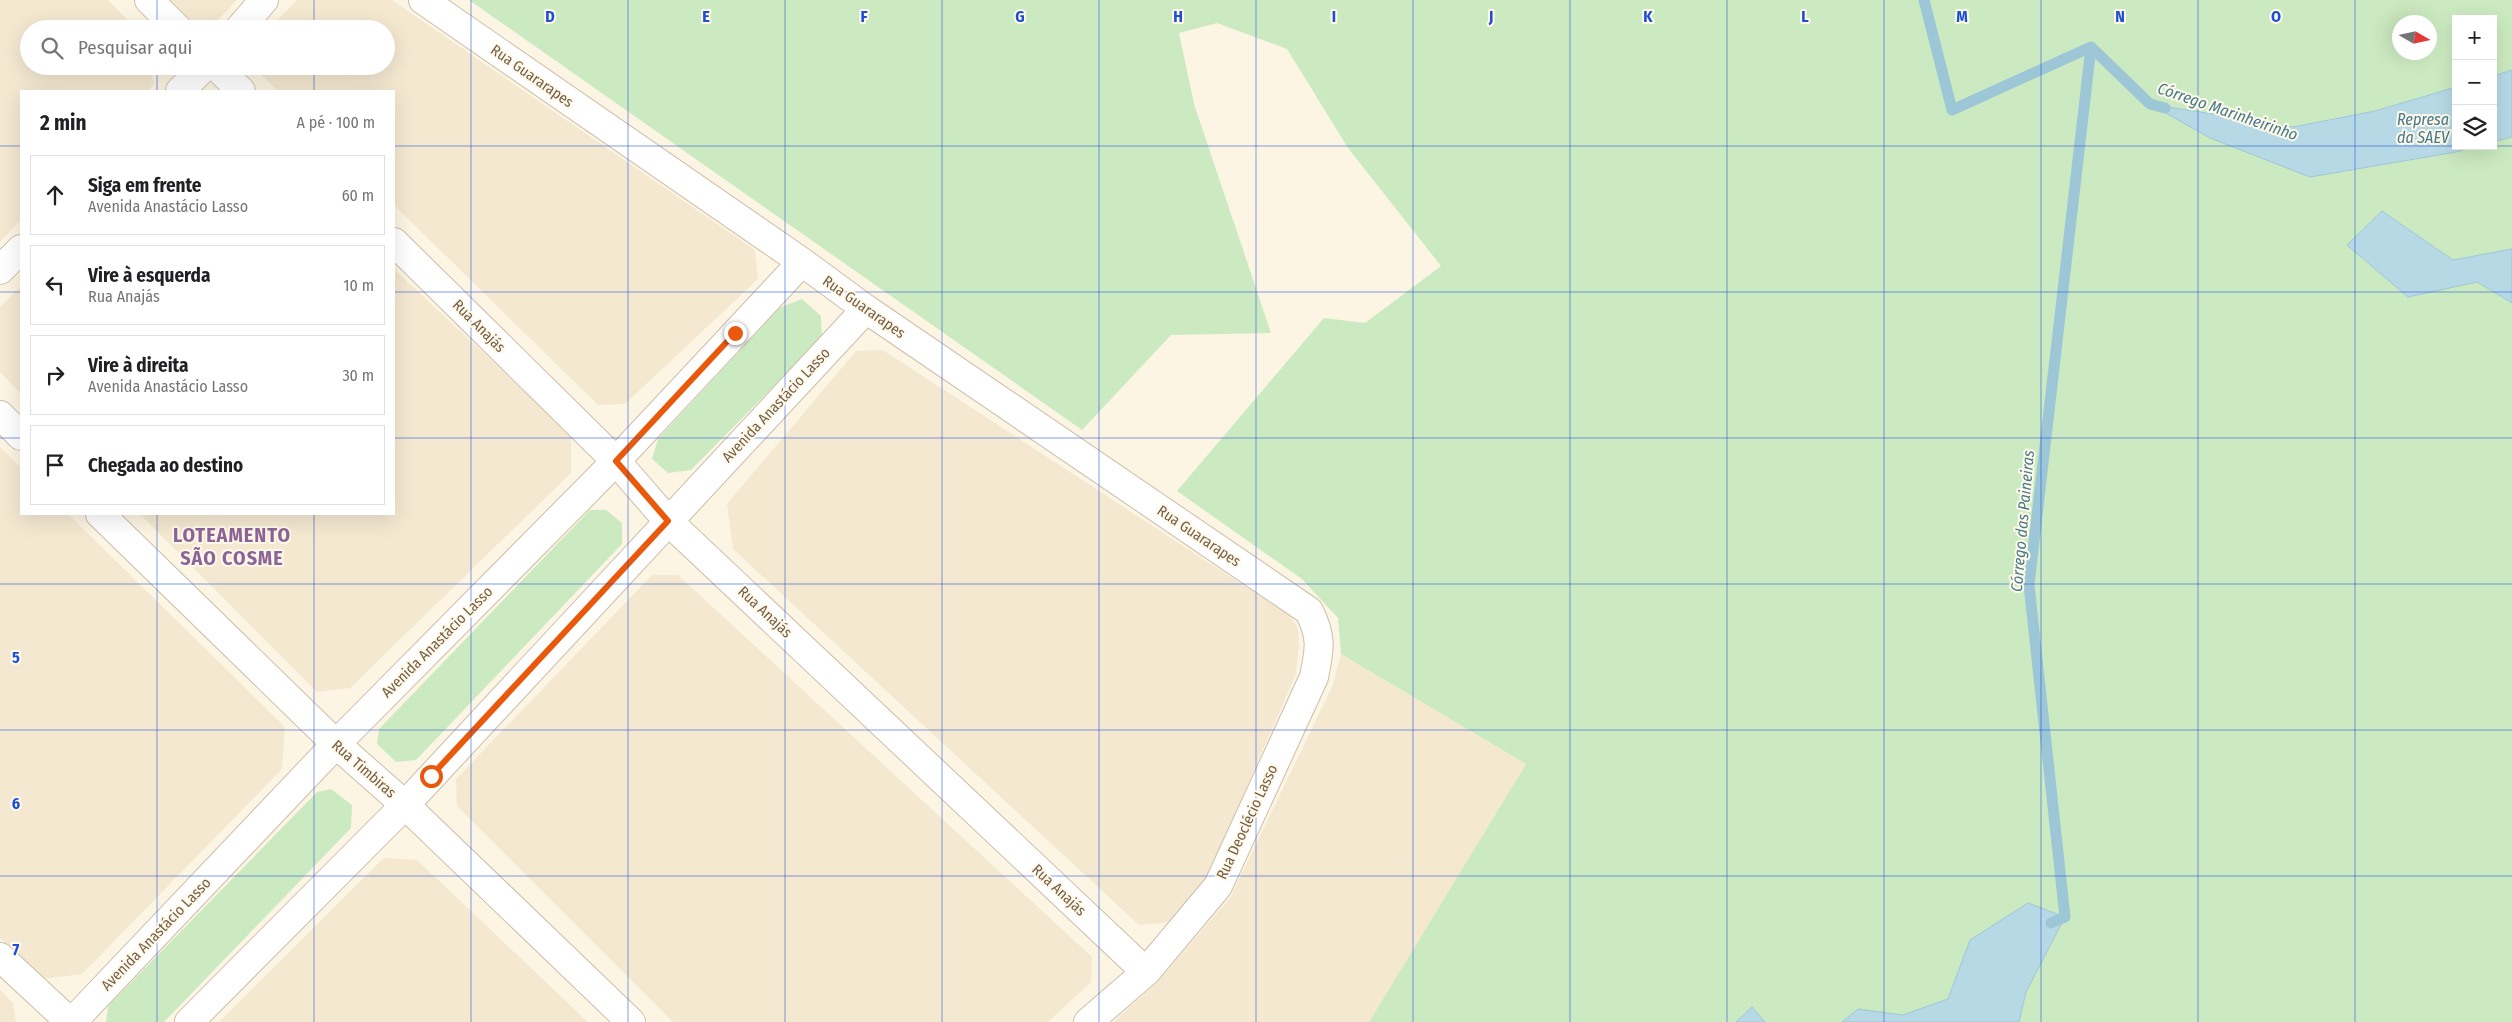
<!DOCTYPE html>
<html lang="pt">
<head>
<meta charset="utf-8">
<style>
	:root { --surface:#fff; --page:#f6f6f6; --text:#202124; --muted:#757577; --line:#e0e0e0 }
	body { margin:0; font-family:"Fira Sans Condensed",sans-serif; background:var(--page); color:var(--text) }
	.controls { position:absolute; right:15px; top:15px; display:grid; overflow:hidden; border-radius:0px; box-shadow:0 5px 20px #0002 }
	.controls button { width:45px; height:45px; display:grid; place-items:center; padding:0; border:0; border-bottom:1px solid var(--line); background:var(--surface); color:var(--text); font:25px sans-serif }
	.compass { position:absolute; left:2392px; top:15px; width:45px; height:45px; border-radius:50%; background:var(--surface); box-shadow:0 5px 20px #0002; rotate:99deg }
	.stop { position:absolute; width:15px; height:15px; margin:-11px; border:4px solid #ea580c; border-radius:50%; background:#fff }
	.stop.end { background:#ea580c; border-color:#fff; box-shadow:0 1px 5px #0008 }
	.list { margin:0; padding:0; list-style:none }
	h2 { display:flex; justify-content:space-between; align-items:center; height:65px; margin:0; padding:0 20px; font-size:21px }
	h2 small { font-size:16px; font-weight:400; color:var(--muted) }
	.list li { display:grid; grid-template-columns:32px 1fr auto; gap:15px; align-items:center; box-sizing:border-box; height:80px; margin:0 10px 10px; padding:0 10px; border:1px solid var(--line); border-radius:0px }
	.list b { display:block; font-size:19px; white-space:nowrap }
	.list p { margin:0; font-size:16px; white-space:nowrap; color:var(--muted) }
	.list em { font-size:16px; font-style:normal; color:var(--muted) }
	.icon { flex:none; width:28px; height:28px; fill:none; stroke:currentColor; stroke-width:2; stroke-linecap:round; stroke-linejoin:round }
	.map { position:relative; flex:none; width:2512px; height:1022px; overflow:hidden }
	.search { position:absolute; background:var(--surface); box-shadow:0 5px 20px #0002; left:20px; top:20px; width:375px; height:55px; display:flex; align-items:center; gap:12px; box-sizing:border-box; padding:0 18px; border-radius:28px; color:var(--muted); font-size:19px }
	.panel { position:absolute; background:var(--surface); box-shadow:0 5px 20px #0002; left:20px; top:90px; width:375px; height:425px; border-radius:0px }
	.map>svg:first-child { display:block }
	.residential { fill:#f4e8d1 }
	.green { fill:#cceac1; fill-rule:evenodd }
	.water { fill:#b7d9e6; stroke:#9dc7d7 }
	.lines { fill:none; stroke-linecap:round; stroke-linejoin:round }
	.stream { stroke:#9dc7d7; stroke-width:11 }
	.minor-casing { stroke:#cdbea9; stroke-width:30 }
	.minor { stroke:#fff; stroke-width:28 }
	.route { stroke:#ea580c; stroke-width:6 }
	.grid { fill:none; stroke:#1d4ed8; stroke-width:1; stroke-opacity:0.55 }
	.labels { text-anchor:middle; stroke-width:4; stroke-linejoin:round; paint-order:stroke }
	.street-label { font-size:15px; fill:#745e49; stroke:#fff9e9 }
	.water-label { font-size:16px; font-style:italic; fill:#45798e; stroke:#fff9e9 }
	.district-label { font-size:20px; font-weight:bold; letter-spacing:1px; fill:#8d6497; stroke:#fff9e9 }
	.grid-label { font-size:16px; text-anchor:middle; font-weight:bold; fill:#1d4ed8; stroke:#fff9e9; stroke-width:4; stroke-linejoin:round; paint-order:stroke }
</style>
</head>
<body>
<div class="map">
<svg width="2512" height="1022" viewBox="0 0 2512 1022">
	<rect width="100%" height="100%" fill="#fcf5e3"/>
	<path class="residential" d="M 0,0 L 108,0 L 136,29 L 29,29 L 29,66 L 150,66 L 154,84 L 147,91 L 21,91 L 21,220 L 0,242 Z
		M 171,0 L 237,0 L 218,20 L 191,21 Z
		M 297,0 L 392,0 L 755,250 L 758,279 L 625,404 L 598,405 L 394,205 L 394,91 L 278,91 L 257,71 L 256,66 L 386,66 L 386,29 L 269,29 Z
		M 394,269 L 571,435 L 571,473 L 350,688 L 317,692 L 140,514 L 394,514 Z
		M 21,286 L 21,394 L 0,372 L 0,307 Z
		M 883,350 L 1289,615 L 1298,628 L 1299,646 L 1296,674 L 1208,876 L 1172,922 L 1139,925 L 733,549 L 727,504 L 856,351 Z
		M 0,447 L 21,468 L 21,514 L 68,514 L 285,727 L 282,769 L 82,974 L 42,979 L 0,938 Z
		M 652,575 L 678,575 L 1092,957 L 1091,982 L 1048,1022 L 673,1022 L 457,806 L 456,779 Z
		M 1341,654 L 1526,764 L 1369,1022 L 1113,1022 L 1157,983 L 1230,898 L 1332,687 Z
		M 384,858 L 417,860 L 588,1022 L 219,1022 Z
		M 0,990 L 13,1003 L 16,1022 L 0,1022 Z"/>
	<path class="green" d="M 469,0 L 2512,0 L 2512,70 L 2493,76 L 2493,19 L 2456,19 L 2456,87 L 2375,111 L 2293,127 L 2152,104 L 2310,177 L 2456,152 L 2477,146 L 2493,146 L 2493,142 L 2512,137 L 2512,249 L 2453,260 L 2382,211 L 2408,297 L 2477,282 L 2512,303 L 2512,1022 L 1369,1022 L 1526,764 L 1341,654 L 1338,618 L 1302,579 L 1177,491 L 1324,318 L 1365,323 L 1441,266 L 1348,148 L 1287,49 L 1217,23 L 1179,33 L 1194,104 L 1271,333 L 1171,335 L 1082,430 ZM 2400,22 L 2430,22 L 2430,52 L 2400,52 Z
		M 802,299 L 821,316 L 822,337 L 691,470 L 668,473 L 652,459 L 658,439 L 779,308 Z
		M 590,510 L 606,510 L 622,523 L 622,544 L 416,760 L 396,762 L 377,744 L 379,729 Z
		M 331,789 L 352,805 L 351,828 L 164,1022 L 106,1022 L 108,1006 L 317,792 Z"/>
	<path class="water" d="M 2512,70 L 2512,137 L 2493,142 L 2493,76 Z
		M 2456,87 L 2456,146 L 2477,146 L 2456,152 L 2310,177 L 2210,138 L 2150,104 L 2293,127 L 2375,111 Z
		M 2382,211 L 2453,260 L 2512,249 L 2512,303 L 2477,282 L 2408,297 L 2347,245 Z
		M 2028,903 L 2065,917 L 2026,992 L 2019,1022 L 1842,1022 L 1858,1009 L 1903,1015 L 1948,999 L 1970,940 Z
		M 1752,1007 L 1765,1022 L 1736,1022 Z"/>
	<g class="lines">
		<path class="stream" d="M 1924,0 L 1952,110 L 2091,47 L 2150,104 L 2165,108
			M 2051,923 L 2065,917 L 2029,585 L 2091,47"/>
		<g class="minor-casing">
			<path id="minor" d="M 149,0 L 178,29
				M 423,0 L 802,262 L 866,309 L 1309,611 C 1322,637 1320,648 1314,677 L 1218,886 L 1146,972 L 1088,1022
				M 239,29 L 264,0
				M 216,66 L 241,91
				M 180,91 L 205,66
				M 394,242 L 616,461 L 668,521 L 1146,972
				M 0,270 L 21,249
				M 0,415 L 21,436
				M 100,514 L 336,744 L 405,805 L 631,1022
				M 0,957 L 70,1022
				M 72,1022 L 336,744 L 616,461 L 802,262
				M 189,1022 L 405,805 L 866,309"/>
		</g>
		<use href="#minor" class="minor"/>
	</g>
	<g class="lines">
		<path class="route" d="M 431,776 L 668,521 L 616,461 L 735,333"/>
	</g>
	<path class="grid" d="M 157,0 L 157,29M 314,0 L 314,29M 471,0 L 471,1022M 628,0 L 628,1022M 785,0 L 785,1022M 942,0 L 942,1022M 1099,0 L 1099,1022M 1256,0 L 1256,1022M 1413,0 L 1413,1022M 1570,0 L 1570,1022M 1727,0 L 1727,1022M 1884,0 L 1884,1022M 2041,0 L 2041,1022M 2198,0 L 2198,1022M 2355,0 L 2355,1022M 157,66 L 157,91M 314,66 L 314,91M 0,146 L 21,146M 394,146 L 2456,146M 2493,146 L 2512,146M 0,292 L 21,292M 394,292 L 2512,292M 0,438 L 21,438M 394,438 L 2512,438M 157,514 L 157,1022M 314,514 L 314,1022M 0,584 L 2512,584M 0,730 L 2512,730M 0,876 L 2512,876"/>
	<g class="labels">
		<g class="street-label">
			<text transform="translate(532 76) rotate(35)" y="5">Rua Guararapes</text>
			<text transform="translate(864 307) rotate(35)" y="5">Rua Guararapes</text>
			<text transform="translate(479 326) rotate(45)" y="5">Rua Anajás</text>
			<text transform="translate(776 405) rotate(-47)" y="5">Avenida Anastácio Lasso</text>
			<text transform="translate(1199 536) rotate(34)" y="5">Rua Guararapes</text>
			<text transform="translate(765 612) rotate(43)" y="5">Rua Anajás</text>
			<text transform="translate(437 642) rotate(-45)" y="5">Avenida Anastácio Lasso</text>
			<text transform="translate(364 769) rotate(41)" y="5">Rua Timbiras</text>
			<text transform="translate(1247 822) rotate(-65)" y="5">Rua Deoclécio Lasso</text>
			<text transform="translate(1059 890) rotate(43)" y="5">Rua Anajás</text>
			<text transform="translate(156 934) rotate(-46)" y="5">Avenida Anastácio Lasso</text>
		</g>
		<g class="water-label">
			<text transform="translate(2228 111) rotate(19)" y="6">Córrego Marinheirinho</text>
			<text x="2423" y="125">Represa<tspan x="2423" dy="18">da SAEV</tspan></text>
			<text transform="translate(2022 521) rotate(-85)" y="6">Córrego das Paineiras</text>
		</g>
		<g class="district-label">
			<text x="232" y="542">LOTEAMENTO<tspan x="232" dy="23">SÃO COSME</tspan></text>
		</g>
	</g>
	<g class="grid-label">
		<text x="550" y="22">D</text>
		<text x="706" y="22">E</text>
		<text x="864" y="22">F</text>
		<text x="1020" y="22">G</text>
		<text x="1178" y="22">H</text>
		<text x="1334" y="22">I</text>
		<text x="1491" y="22">J</text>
		<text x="1648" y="22">K</text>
		<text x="1805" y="22">L</text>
		<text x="1962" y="22">M</text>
		<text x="2120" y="22">N</text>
		<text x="2276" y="22">O</text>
		<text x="16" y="663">5</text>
		<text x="16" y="809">6</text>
		<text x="16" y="955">7</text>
	</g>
</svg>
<div class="controls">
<button>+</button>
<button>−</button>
<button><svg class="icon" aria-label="layers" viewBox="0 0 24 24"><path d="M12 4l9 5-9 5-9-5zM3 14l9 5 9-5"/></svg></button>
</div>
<svg class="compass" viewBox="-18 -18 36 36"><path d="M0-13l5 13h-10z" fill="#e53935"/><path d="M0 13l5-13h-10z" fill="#757577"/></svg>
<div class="stop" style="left:431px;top:776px"></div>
<div class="stop end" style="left:735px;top:333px"></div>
<div class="search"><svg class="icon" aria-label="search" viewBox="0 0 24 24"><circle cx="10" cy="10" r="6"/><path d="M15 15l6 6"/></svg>Pesquisar aqui</div>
<section class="panel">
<h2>2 min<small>A pé · 100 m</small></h2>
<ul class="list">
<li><svg class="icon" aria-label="ahead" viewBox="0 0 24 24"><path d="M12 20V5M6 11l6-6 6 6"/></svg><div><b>Siga em frente</b><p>Avenida Anastácio Lasso</p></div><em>60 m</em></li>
<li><svg class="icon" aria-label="left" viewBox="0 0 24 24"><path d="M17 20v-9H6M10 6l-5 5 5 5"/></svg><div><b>Vire à esquerda</b><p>Rua Anajás</p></div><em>10 m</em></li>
<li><svg class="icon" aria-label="right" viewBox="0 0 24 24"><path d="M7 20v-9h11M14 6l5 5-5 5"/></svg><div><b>Vire à direita</b><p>Avenida Anastácio Lasso</p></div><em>30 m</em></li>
<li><svg class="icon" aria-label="arrive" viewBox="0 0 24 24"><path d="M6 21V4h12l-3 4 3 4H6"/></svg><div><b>Chegada ao destino</b></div></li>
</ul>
</section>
</div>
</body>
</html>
